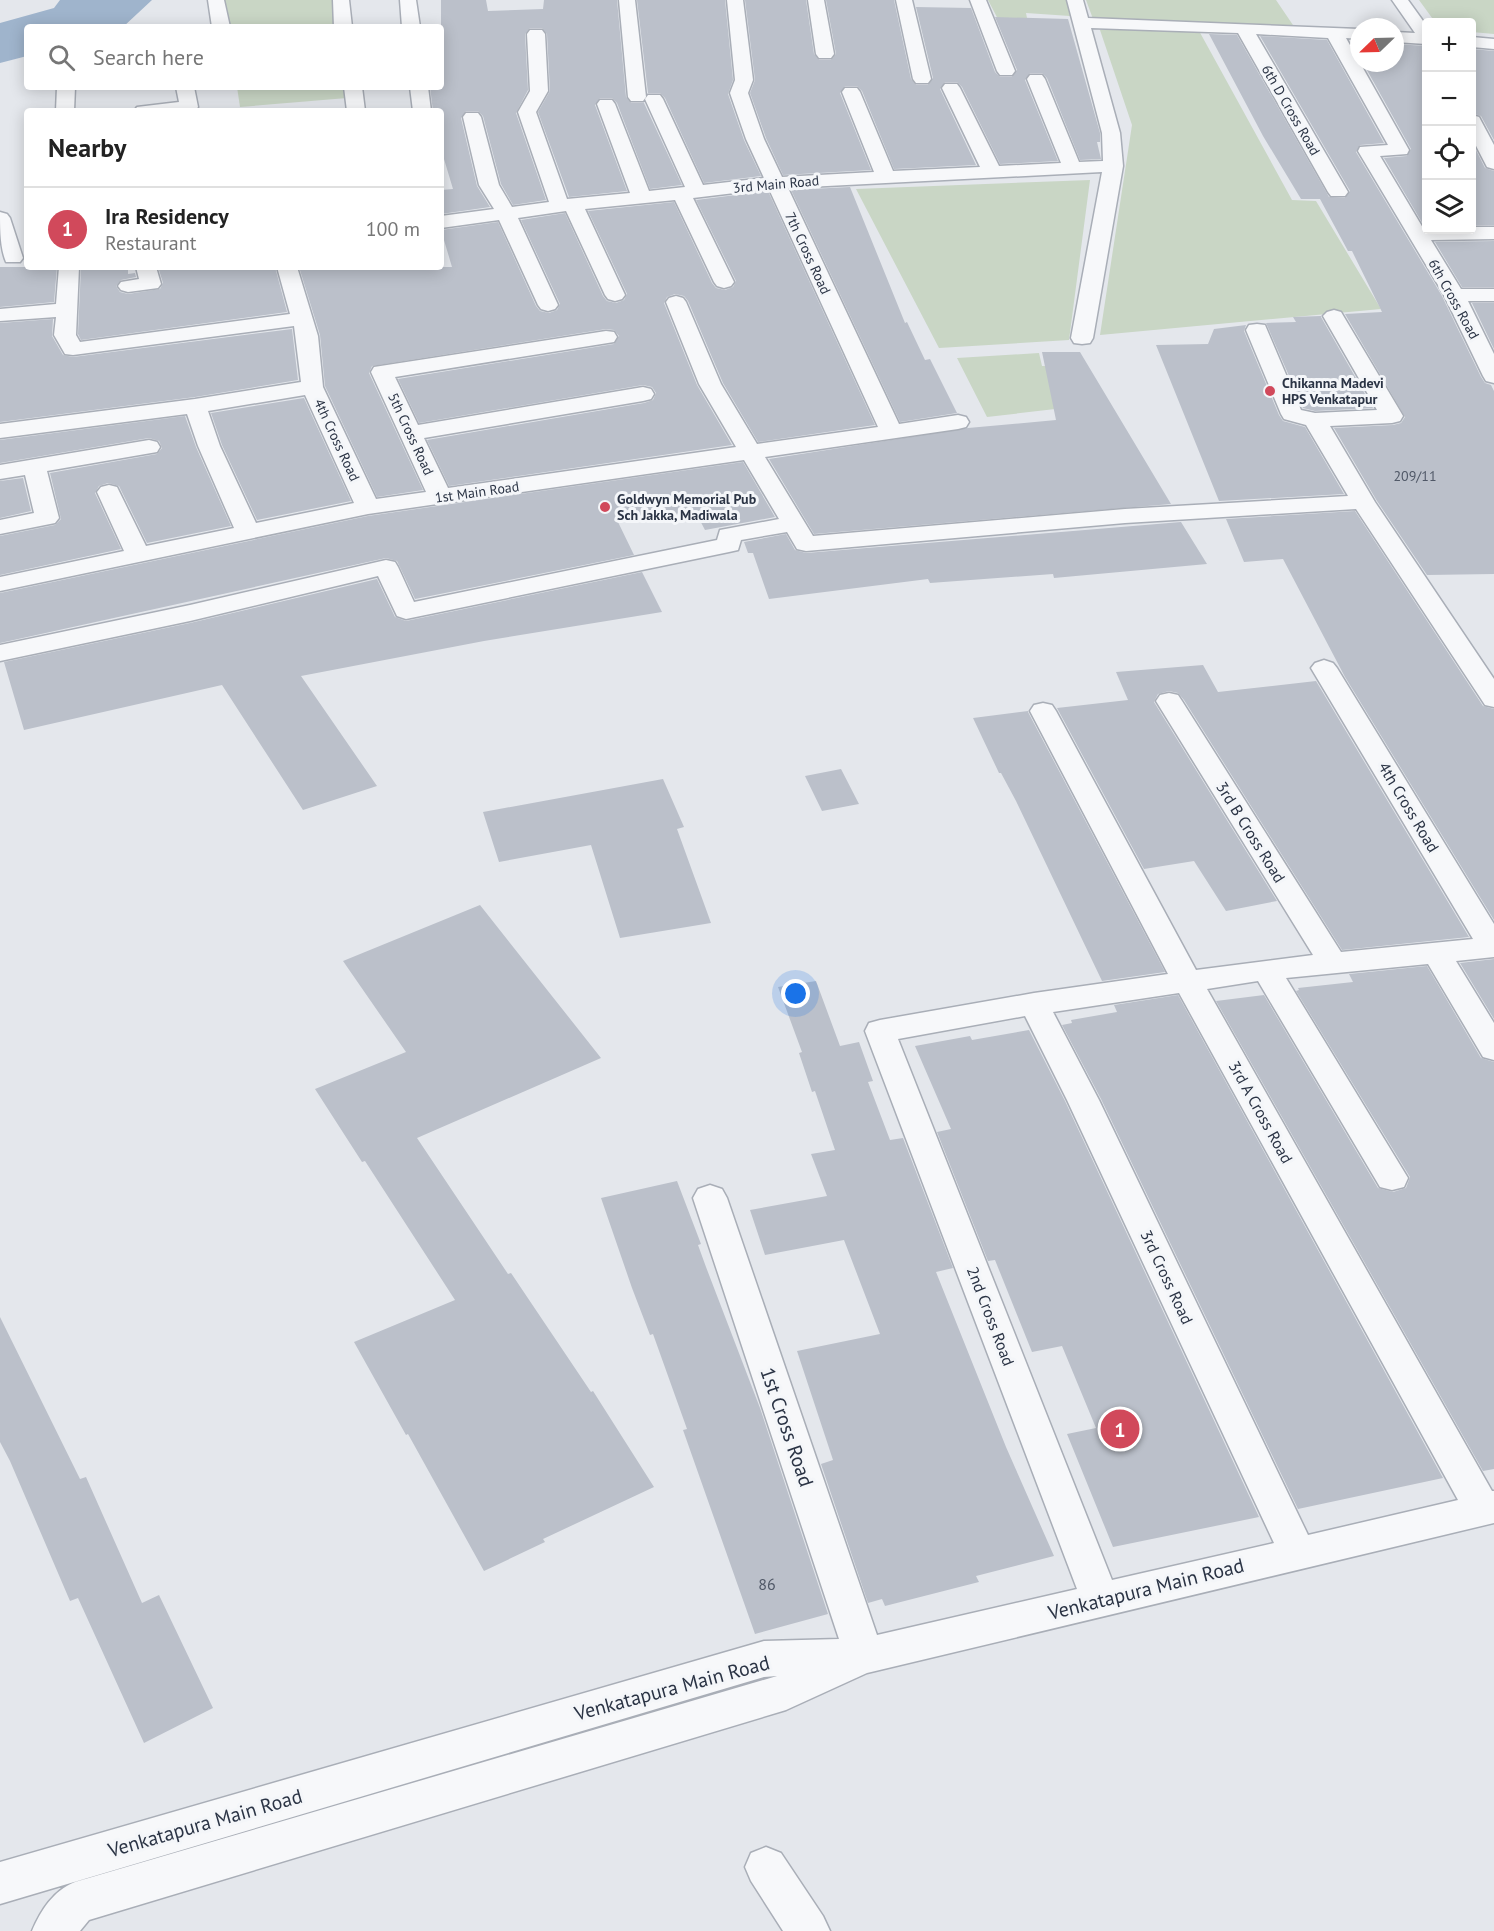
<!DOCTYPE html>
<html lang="en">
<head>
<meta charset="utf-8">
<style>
	:root { --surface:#fff; --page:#f6f6f6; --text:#222; --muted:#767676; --line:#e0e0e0; --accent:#d1495b }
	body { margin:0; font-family:"PT Sans",sans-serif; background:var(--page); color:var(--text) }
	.controls { position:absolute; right:18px; top:18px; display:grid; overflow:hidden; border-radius:6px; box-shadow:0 3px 15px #0003 }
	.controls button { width:54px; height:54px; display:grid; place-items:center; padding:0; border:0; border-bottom:2px solid var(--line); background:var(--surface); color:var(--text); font:30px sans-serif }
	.compass { position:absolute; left:1350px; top:18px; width:54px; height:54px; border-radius:50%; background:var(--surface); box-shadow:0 3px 15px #0003; rotate:247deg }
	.you { position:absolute; left:796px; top:994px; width:21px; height:21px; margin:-15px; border:4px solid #fff; border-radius:50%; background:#1a73e8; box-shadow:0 0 0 9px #1a73e833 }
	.badge { display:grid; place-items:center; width:39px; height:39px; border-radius:50%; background:var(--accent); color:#fff; font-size:20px; font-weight:700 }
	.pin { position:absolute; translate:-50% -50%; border:3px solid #fff; box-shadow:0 2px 6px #0006 }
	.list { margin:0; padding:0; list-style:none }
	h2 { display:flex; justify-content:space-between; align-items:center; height:78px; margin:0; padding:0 24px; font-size:26px }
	h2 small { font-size:20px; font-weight:400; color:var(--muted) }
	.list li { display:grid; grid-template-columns:39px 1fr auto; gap:18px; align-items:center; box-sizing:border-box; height:84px; padding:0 24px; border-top:2px solid var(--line) }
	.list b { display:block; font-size:22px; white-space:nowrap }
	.list p { margin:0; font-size:20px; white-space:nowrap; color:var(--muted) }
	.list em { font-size:20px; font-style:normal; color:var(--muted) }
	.icon { flex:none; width:33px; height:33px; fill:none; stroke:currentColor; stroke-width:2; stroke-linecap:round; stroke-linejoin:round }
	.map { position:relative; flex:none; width:1494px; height:1931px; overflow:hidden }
	.search { position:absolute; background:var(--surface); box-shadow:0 3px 15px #0003; left:24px; top:24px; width:420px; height:66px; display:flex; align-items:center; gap:15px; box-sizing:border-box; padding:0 21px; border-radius:6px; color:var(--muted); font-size:22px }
	.panel { position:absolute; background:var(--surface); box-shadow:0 3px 15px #0003; left:24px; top:108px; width:420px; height:162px; border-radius:6px }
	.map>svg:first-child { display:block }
	.green { fill:#c9d6c5 }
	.water { fill:#9fb4cc }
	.building { fill:#bbc0ca }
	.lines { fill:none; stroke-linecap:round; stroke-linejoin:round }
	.street-casing { stroke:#a9aeb7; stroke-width:3 }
	.street { fill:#f7f8fa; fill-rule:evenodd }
	.poi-dot { fill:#d1495b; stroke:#f4f6f9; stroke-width:2 }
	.labels { text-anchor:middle; stroke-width:6; stroke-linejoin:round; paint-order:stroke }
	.far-street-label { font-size:14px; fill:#2b3445; stroke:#f4f6f9 }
	.far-poi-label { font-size:14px; font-weight:bold; fill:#2b3445; stroke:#f4f6f9; text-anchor:start }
	.number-label { font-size:14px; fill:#4f5766 }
	.street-label { font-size:16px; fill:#2b3445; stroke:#f4f6f9 }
	.near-number-label { font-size:16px; fill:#4f5766 }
	.near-street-label { font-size:20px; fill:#2b3445; stroke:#f4f6f9 }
</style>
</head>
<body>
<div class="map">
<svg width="1494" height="1931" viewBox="0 0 1494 1931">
	<rect width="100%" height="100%" fill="#e4e7ec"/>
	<path class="green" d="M 224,0 L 335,0 L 338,27 L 228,27 Z
		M 988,0 L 1068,0 L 1070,16 L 1026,13 L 1028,23 L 1000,23 Z
		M 1086,0 L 1276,0 L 1295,28 L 1093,19 Z
		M 1419,0 L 1494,0 L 1494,34 L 1472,32 L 1472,22 L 1435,22 Z
		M 1198,29 L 1292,200 L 1316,201 L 1381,309 L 1100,335 L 1132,125 L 1100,30 Z
		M 237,87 L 346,87 L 347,98 L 240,107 Z
		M 1090,180 L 1069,340 L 939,348 L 856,189 Z
		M 1039,353 L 1042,366 L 1075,366 L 1090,405 L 987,417 L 957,358 Z"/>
	<path class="water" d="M 60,0 L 152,0 L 123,27 L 27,27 L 27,56 L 0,63 L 0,23 L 54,8 Z"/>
	<path class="building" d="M 441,0 L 486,0 L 488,11 L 543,9 L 544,0 L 617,0 L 626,97 L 631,103 L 644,103 L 682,185 L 650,189 L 617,103 L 612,98 L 600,98 L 595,105 L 627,191 L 569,197 L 538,112 L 550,91 L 547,34 L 542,28 L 530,28 L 525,34 L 528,90 L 516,113 L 546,200 L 513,205 L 501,184 L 483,116 L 478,111 L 466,111 L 461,118 L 477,186 L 490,207 L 441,214 L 441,190 L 453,189 L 441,149 L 441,111 L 433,111 L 430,87 L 441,87 Z
		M 637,0 L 725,0 L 733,80 L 728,94 L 744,140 L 761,176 L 704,183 L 665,98 L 660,93 L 648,93 Z
		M 745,0 L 806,0 L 814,54 L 819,60 L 831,60 L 836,54 L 826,0 L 894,0 L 911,79 L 916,85 L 928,85 L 933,78 L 916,7 L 971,8 L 995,72 L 1000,77 L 1012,77 L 1017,70 L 995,17 L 1068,19 L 1100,133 L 1100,142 L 1097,142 L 1101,159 L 1080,160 L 1047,78 L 1042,73 L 1030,73 L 1025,80 L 1058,161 L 1000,164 L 962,87 L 957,82 L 945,82 L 940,89 L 976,165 L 894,169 L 862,91 L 857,86 L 845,86 L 840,93 L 871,170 L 783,175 L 766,138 L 750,93 L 755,80 Z
		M 1209,34 L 1237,35 L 1329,197 L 1345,198 L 1350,191 L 1260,36 L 1327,40 L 1384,143 L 1360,145 L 1356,152 L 1442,296 L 1481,377 L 1485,383 L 1491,385 L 1494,391 L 1494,574 L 1427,575 L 1377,501 L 1334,428 L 1393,425 L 1401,423 L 1405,417 L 1345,314 L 1382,312 L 1352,251 L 1348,251 L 1320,199 L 1301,199 L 1263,136 Z
		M 1395,44 L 1426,46 L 1426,226 L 1424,226 L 1384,158 L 1407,156 L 1411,149 L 1363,63 L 1395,63 Z
		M 1472,49 L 1494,51 L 1494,140 L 1481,116 L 1472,113 Z
		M 1472,142 L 1485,168 L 1494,171 L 1494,225 L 1472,225 Z
		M 850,187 L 905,323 L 907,322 L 925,360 L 930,359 L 957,413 L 900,422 L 791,190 Z
		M 768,191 L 875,425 L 758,442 L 723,383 L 688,301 L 684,296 L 675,294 L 667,297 L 664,303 L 697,385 L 732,445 L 449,486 L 427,440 L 644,403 L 653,400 L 656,393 L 652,387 L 643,385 L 419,423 L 398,379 L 614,344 L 619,336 L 614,330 L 606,329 L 372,366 L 369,373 L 423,490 L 377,497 L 325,386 L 320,335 L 299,267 L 452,267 L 441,230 L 498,222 L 536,306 L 540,311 L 549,313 L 557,310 L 560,304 L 521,220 L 565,213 L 603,296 L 607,301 L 616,303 L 624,300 L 627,294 L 588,211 L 674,202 L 712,283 L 716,288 L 725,290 L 733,287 L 736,281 L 696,200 Z
		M 1494,241 L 1494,287 L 1462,287 L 1435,242 Z
		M 0,267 L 57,267 L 54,302 L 0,307 Z
		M 81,267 L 128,267 L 128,274 L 135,273 L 136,277 L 121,280 L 116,286 L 120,292 L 128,294 L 160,289 L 163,283 L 159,270 L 191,267 L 275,267 L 287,312 L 81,340 L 78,334 Z
		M 1472,303 L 1494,303 L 1494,349 Z
		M 1321,316 L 1321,317 L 1373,408 L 1315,411 L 1303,408 L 1266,323 L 1296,322 L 1293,317 Z
		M 53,319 L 52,336 L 63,355 L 73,357 L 292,329 L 298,380 L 195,397 L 0,422 L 0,323 Z
		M 1246,325 L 1244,331 L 1279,415 L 1283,421 L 1305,427 L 1344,494 L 1219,501 L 1156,345 L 1208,344 L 1214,329 Z
		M 1042,352 L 1080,352 L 1171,504 L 814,534 L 769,459 L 968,428 L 1056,420 Z
		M 304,398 L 351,501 L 257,520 L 222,445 L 211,413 Z
		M 185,416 L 196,447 L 231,526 L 147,543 L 119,486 L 108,483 L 99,486 L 95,493 L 121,549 L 0,575 L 0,536 L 55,525 L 61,519 L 50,473 L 157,454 L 162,448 L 159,441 L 149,438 L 0,463 L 0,440 Z
		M 743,462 L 775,517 L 705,530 L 695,511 L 618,522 L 634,555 L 415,599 L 397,561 L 386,558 L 0,643 L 0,593 L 368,516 Z
		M 23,478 L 31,511 L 0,518 L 0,481 Z
		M 1355,511 L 1483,706 L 1494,709 L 1494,920 L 1345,677 L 1283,559 L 1244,562 L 1226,519 Z
		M 1181,522 L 1207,564 L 1054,578 L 1053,574 L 930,583 L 928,579 L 769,599 L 753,553 L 748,553 L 744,542 L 786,534 L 795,550 L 806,553 Z
		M 642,572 L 662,612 L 484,641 L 301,676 L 377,786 L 303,810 L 222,685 L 24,730 L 4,662 L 190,623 L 377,579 L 395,617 L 406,621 Z
		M 1203,665 L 1218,692 L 1316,681 L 1469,937 L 1342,950 L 1184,700 L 1178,693 L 1169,691 L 1158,694 L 1154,702 L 1277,901 L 1226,911 L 1194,861 L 1144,869 L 1057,708 L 1128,700 L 1116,672 Z
		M 1028,711 L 1028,712 L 1165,972 L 1102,981 L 1016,801 L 1001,773 L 999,773 L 973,718 Z
		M 841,769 L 859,804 L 822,811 L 805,776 Z
		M 663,779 L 684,827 L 677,829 L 711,923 L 620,938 L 591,845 L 499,862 L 483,812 Z
		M 480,905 L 601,1058 L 417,1138 L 508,1274 L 511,1273 L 591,1392 L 593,1391 L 654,1487 L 543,1539 L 545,1542 L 484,1571 L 408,1434 L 406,1435 L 354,1342 L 455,1300 L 365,1161 L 362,1162 L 315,1089 L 406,1052 L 343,961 Z
		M 1494,959 L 1494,1019 L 1460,963 Z
		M 1427,966 L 1481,1058 L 1494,1062 L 1494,1469 L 1483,1471 L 1216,1001 L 1264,995 L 1378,1188 L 1393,1192 L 1406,1188 L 1410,1177 L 1296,991 L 1299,990 L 1298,988 L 1353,982 L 1349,974 Z
		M 816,981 L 840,1046 L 859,1042 L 873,1081 L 868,1082 L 890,1140 L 903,1138 L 953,1268 L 936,1272 L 1006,1447 L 1054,1556 L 976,1576 L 979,1582 L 885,1606 L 882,1599 L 868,1603 L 821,1464 L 833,1460 L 797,1351 L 880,1334 L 844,1240 L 765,1255 L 750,1210 L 827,1196 L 811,1154 L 835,1150 L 815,1091 L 812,1092 L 799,1053 L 802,1052 L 778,987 Z
		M 1178,995 L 1443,1478 L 1298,1509 L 1101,1099 L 1062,1025 L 1072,1023 L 1071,1020 L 1117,1012 L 1114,1005 Z
		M 1029,1030 L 1065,1101 L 1259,1517 L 1113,1547 L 1067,1434 L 1096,1428 L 1062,1346 L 1032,1352 L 995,1260 L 988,1261 L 937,1132 L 951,1129 L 915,1046 L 970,1036 L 972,1040 Z
		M 677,1181 L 701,1244 L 698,1245 L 706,1267 L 760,1408 L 828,1614 L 755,1634 L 683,1430 L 687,1429 L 653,1334 L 650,1335 L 632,1288 L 601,1198 Z
		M 0,1317 L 80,1479 L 86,1477 L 142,1603 L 159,1595 L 213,1708 L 144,1743 L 78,1598 L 70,1601 L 10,1461 L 0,1442 Z"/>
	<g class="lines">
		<g class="street-casing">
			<path id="street" d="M 208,0 L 224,0 L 230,27 L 212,27 Z
				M 333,0 L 349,0 L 352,27 L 334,27 Z
				M 400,0 L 416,0 L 420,27 L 402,27 Z
				M 619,0 L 635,0 L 646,97 L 643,101 L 631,101 L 628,97 Z
				M 727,0 L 743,0 L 753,80 L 748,93 L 764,139 L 782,177 L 874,172 L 842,92 L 845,88 L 857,88 L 860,92 L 893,171 L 980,167 L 942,88 L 945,84 L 957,84 L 960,88 L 999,166 L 1061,163 L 1027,79 L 1030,75 L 1042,75 L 1045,79 L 1079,162 L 1103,161 L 1102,133 L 1067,0 L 1083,0 L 1088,18 L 1359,29 L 1359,39 L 1346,38 L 1409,150 L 1407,154 L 1380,156 L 1423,228 L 1472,230 L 1472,227 L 1494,227 L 1494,239 L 1431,240 L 1461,289 L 1494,289 L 1494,301 L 1468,301 L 1494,354 L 1494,383 L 1486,381 L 1483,376 L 1444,295 L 1358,151 L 1360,147 L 1388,145 L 1328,38 L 1256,34 L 1348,192 L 1345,196 L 1331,196 L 1328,192 L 1238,33 L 1091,28 L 1120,133 L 1123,166 L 1093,338 L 1090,343 L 1082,344 L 1074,343 L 1071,338 L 1102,172 L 788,188 L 899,424 L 958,415 L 966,417 L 969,422 L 966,427 L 958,429 L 765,457 L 813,536 L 1125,509 L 1348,496 L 1306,425 L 1284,419 L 1281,414 L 1246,330 L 1249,325 L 1257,324 L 1265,325 L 1301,410 L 1315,413 L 1377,410 L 1323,316 L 1327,312 L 1334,310 L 1341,312 L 1403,416 L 1400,421 L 1392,423 L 1330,426 L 1375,502 L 1494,679 L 1494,707 L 1485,705 L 1356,509 L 1125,523 L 806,551 L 797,549 L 787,532 L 741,540 L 738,550 L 729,552 L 406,619 L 397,616 L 378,576 L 190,621 L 0,661 L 0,645 L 190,605 L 386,560 L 395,562 L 398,567 L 414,602 L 717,540 L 720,530 L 779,519 L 744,460 L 368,514 L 0,591 L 0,577 L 124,551 L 97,492 L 101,487 L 109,485 L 117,487 L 146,546 L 234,528 L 198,446 L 187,414 L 0,438 L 0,424 L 195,399 L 301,382 L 294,326 L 73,355 L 65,354 L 54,335 L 56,317 L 0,321 L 0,309 L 56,304 L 59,267 L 79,267 L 76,335 L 80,342 L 290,314 L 277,267 L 297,267 L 318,336 L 323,387 L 376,499 L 426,492 L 371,372 L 374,367 L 606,331 L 614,332 L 617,337 L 614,342 L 395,377 L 418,425 L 643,387 L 651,389 L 654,394 L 651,399 L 643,401 L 424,438 L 448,488 L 736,447 L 699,384 L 666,302 L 669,298 L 676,296 L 683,298 L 686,302 L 721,384 L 757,444 L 878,427 L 769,189 L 693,198 L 734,282 L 731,286 L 724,288 L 717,286 L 714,282 L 675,200 L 585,209 L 625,295 L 622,299 L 615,301 L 608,299 L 605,295 L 566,211 L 518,218 L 558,305 L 555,309 L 548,311 L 541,309 L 538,305 L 499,220 L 441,228 L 441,216 L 494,209 L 479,185 L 463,117 L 466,113 L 478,113 L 481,117 L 499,185 L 512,207 L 549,202 L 518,112 L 530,91 L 527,34 L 530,30 L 542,30 L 545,34 L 548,91 L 536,112 L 567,199 L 630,193 L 597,104 L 600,100 L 612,100 L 615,104 L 649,191 L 685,187 L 645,99 L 648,95 L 660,95 L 663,99 L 703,185 L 764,178 L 746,139 L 730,93 L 735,80 ZM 305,395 L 354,503 L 256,523 L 220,446 L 208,411 Z
				M 808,0 L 824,0 L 834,54 L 831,58 L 819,58 L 816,54 Z
				M 896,0 L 912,0 L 931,79 L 928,83 L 916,83 L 913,79 Z
				M 970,0 L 986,0 L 1015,71 L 1012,75 L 1000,75 L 997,71 Z
				M 1392,0 L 1408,0 L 1426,25 L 1426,44 L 1395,42 L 1395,32 L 1415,33 Z
				M 1472,37 L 1494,39 L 1494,49 L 1472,47 Z
				M 57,87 L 75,87 L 74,111 L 56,111 Z
				M 176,87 L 194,87 L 198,107 L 195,111 L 134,111 L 137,107 L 179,102 Z
				M 344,87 L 362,87 L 365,111 L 347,111 Z
				M 410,87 L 428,87 L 431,111 L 413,111 Z
				M 1472,115 L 1479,117 L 1494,145 L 1494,169 L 1487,167 L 1472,138 Z
				M 0,212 L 7,214 L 10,218 L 23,258 L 20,262 L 6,262 C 0,248 0,228 0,212 Z
				M 136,267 L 156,267 L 161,284 L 158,288 L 128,292 L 121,290 L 118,286 L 121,282 L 139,279 Z
				M 149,440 L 157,442 L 160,447 L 157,452 L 47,471 L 59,518 L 55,523 L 0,534 L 0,520 L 34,513 L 25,475 L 0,479 L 0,465 Z
				M 1324,660 L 1333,663 L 1337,668 L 1494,924 L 1494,957 L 1456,961 L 1494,1023 L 1494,1060 L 1483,1057 L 1428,964 L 1286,978 L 1408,1178 L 1404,1187 L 1392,1190 L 1380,1187 L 1258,981 L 1207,989 L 1492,1491 L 1494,1491 L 1494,1523 L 867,1673 L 786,1710 L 89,1920 L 80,1931 L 32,1931 C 41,1910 53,1891 75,1882 L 777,1676 L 764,1677 L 0,1904 L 0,1862 L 764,1641 L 839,1639 L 693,1198 L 698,1189 L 710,1185 L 722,1189 L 727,1198 L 877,1635 L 1077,1589 L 865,1031 L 869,1023 L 880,1020 L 1034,993 L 1168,974 L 1030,711 L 1034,705 L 1043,703 L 1052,705 L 1056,711 L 1196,970 L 1313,955 L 1156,701 L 1160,695 L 1169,693 L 1178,695 L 1182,701 L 1341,952 L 1473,939 L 1311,668 L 1315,663 ZM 1179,993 L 1458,1500 L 1308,1535 L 1099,1100 L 1053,1012 ZM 1025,1016 L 1067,1100 L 1274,1543 L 1112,1580 L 898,1039 Z
				M 766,1847 L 781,1853 L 823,1916 L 830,1931 L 783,1931 L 751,1881 L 745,1867 L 751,1853 Z"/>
		</g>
		<use href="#street" class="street"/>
	</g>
	<g class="poi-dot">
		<circle cx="1270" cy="391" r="6"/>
		<circle cx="605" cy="507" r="6"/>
	</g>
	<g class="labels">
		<g class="far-street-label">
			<text transform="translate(1291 110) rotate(60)" y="5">6th D Cross Road</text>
			<text transform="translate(776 184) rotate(-5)" y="5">3rd Main Road</text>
			<text transform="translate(808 253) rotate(65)" y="5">7th Cross Road</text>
			<text transform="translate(1454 299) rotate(61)" y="5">6th Cross Road</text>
			<text transform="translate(411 434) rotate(65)" y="5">5th Cross Road</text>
			<text transform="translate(337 440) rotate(65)" y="5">4th Cross Road</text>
			<text transform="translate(477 492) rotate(-8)" y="5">1st Main Road</text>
		</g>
		<g class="far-poi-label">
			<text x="1282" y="388">Chikanna Madevi<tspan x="1282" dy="16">HPS Venkatapur</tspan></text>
			<text x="617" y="504">Goldwyn Memorial Pub<tspan x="617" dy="16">Sch Jakka, Madiwala</tspan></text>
		</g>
		<g class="number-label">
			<text x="1415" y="481">209/11</text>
		</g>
		<g class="street-label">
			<text transform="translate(1409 807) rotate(59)" y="6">4th Cross Road</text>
			<text transform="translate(1251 832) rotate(58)" y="6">3rd B Cross Road</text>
			<text transform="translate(1261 1112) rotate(61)" y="6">3rd A Cross Road</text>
			<text transform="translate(1167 1277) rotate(65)" y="6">3rd Cross Road</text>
			<text transform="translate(991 1316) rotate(69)" y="6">2nd Cross Road</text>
		</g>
		<g class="near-number-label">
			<text x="767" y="1590">86</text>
		</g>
		<g class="near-street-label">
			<text transform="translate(787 1427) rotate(71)" y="7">1st Cross Road</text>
			<text transform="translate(1146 1589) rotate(-14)" y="7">Venkatapura Main Road</text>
			<text transform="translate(672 1688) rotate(-15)" y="7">Venkatapura Main Road</text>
			<text transform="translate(205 1823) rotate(-16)" y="7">Venkatapura Main Road</text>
		</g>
	</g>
</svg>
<div class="controls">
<button>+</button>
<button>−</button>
<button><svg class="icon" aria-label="locate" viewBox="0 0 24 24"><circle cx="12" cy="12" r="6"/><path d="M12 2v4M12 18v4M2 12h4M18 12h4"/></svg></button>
<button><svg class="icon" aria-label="layers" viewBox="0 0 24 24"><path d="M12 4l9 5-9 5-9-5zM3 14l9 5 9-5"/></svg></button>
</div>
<svg class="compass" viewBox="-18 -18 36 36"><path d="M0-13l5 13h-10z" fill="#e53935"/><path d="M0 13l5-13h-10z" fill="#767676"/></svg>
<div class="you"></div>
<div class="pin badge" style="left:1120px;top:1429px">1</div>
<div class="search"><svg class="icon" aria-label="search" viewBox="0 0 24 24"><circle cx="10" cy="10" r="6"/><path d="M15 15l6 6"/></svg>Search here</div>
<section class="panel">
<h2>Nearby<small></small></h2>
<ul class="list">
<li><span class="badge">1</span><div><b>Ira Residency</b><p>Restaurant</p></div><em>100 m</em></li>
</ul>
</section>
</div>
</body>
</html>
